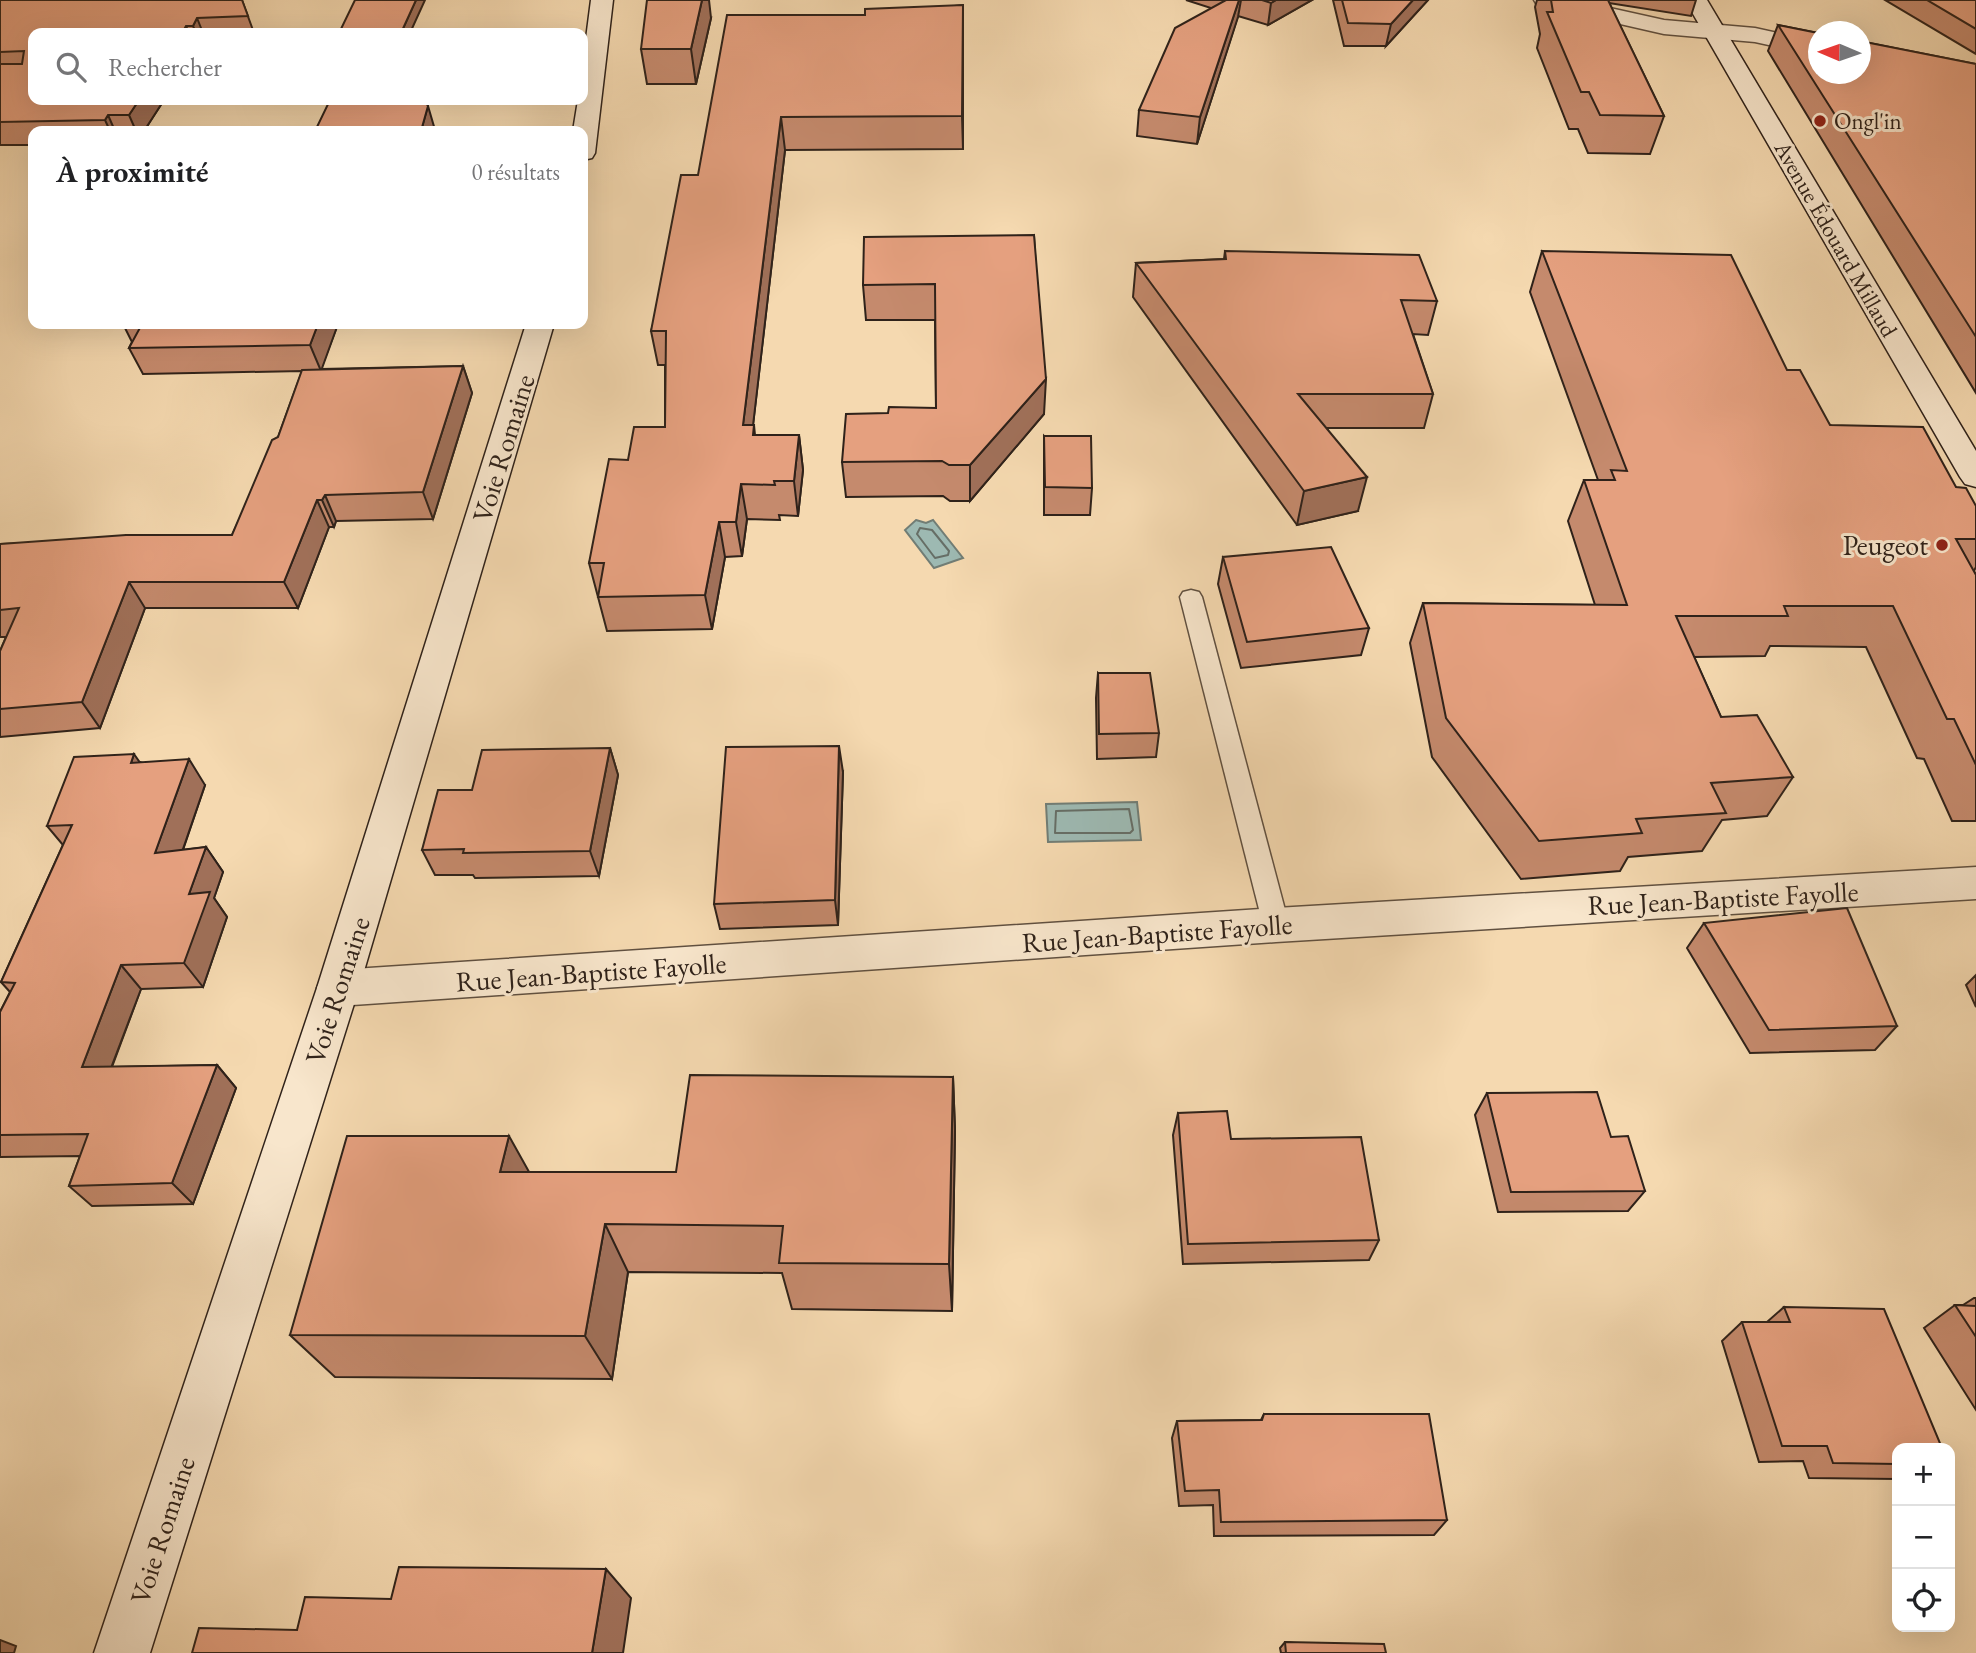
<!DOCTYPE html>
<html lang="fr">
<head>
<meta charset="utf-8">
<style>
	:root { --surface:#fff; --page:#f6f6f6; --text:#202124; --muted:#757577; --line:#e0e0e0 }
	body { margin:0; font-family:"EB Garamond",serif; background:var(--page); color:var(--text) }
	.controls { position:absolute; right:21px; bottom:21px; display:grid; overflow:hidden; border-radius:14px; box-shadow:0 7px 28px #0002 }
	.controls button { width:63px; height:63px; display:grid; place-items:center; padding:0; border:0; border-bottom:2px solid var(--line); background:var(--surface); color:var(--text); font:35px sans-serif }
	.compass { position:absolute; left:1808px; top:21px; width:63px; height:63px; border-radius:50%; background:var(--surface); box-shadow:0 7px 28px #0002; rotate:272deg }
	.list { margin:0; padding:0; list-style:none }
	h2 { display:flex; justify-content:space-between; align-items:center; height:91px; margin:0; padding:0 28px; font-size:30px }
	h2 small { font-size:23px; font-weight:400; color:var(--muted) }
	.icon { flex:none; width:38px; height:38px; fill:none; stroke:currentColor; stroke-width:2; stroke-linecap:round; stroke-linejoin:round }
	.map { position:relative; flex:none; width:1976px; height:1653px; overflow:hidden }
	.search { position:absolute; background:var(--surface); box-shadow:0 7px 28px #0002; left:28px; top:28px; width:560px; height:77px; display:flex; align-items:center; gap:18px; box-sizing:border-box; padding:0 24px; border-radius:14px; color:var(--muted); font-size:26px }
	.panel { position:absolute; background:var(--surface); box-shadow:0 7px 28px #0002; left:28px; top:126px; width:560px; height:203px; border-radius:14px }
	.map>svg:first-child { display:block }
	.water { fill:#9db9b2; stroke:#717d75; stroke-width:2 }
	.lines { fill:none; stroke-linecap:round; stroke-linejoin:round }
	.shore { stroke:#666e66; stroke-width:2 }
	.lane-casing { stroke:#605040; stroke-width:3 }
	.street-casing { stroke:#605040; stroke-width:3 }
	.secondary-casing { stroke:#2f221a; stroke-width:3 }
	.lane { fill:#f8e6cc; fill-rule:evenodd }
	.street { fill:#f8e6cc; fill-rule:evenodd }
	.secondary { fill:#f8e6cc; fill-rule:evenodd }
	.wall { fill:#c58a6d; stroke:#2f221a; stroke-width:2 }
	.shaded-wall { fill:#a07059; stroke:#2f221a; stroke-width:2 }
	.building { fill:#e5a07f; stroke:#2f221a; stroke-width:2 }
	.poi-dot { fill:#8f2418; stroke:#f8e6cc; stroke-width:2.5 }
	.labels { text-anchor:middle; stroke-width:6; stroke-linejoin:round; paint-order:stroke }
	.far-poi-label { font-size:23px; fill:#2f221a; stroke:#f8e6cc; text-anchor:start }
	.far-street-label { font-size:23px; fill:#2f221a; stroke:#f8e6cc }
	.street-label { font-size:28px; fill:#2f221a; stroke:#f8e6cc }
	.poi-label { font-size:28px; fill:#2f221a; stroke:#f8e6cc; text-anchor:end }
</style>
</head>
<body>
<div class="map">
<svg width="1976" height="1653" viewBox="0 0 1976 1653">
	<rect width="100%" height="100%" fill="#f5d9b0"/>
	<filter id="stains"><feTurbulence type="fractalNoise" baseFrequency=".00286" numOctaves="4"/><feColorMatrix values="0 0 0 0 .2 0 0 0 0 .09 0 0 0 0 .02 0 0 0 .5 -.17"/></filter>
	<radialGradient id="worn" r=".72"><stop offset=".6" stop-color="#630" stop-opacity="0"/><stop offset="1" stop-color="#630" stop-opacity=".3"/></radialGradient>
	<path class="water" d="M 916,520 L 926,523 L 933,520 L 963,558 L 934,568 L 905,530 Z
		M 1137,802 L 1141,840 L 1048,842 L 1046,804 Z"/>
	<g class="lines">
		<path class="shore" d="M 920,528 L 932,530 L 949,551 L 948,555 L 935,558 L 917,534 Z
			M 1129,809 L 1133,830 L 1130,833 L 1055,833 L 1056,811 Z"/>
		<g class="lane-casing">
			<path id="lane" d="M 1191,590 L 1199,592 L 1202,597 L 1289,925 L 1285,933 L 1276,936 L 1267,933 L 1263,925 L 1180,597 L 1183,592 Z"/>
		</g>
		<g class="street-casing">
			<path id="street" d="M 1534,0 L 1574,0 L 1664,20 L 1755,28 L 1818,42 L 1818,56 L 1755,42 L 1664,34 L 1537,5 Z
				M 1976,867 L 1976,899 L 1276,942 L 338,1006 L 323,1001 L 317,988 L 323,975 L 338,970 L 1276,908 Z"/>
		</g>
		<g class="secondary-casing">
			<path id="secondary" d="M 591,0 L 613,0 L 595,153 L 592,158 L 583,160 L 583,131 L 573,131 L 578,100 L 583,100 L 583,62 Z
				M 1685,0 L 1707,0 L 1976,451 L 1976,487 L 1965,484 L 1960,477 Z
				M 526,324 L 554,324 L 359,988 L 150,1653 L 94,1653 L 317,988 Z"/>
		</g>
		<use href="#lane" class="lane"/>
		<use href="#street" class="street"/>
		<use href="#secondary" class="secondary"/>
	</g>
	<path class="wall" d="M 0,0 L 242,0 L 254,33 L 33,33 L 33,100 L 164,100 L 144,131 L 33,131 L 33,145 L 0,145 Z
		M 1186,0 L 1312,0 L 1268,25 L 1238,16 L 1197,144 L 1137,136 L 1139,110 L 1211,8 Z
		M 1333,0 L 1428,0 L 1386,46 L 1344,46 Z
		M 1537,0 L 1696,0 L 1691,16 L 1609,3 L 1664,116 L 1650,154 L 1588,153 L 1578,129 L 1569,129 L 1537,48 L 1540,34 L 1535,7 Z
		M 1885,0 L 1976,0 L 1976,54 Z
		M 963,5 L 963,149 L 785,150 L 753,425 L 754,425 L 755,435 L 799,435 L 803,470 L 798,516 L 779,515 L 780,520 L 747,519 L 742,556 L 725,557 L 712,629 L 607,631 L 589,563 L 628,460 L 665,427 L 665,365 L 658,365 L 651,331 L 698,175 L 865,15 Z
		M 711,18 L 696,84 L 647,84 L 641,49 Z
		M 1778,25 L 1976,64 L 1976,393 L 1768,51 Z
		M 1034,235 L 1044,414 L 970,501 L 950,501 L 943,496 L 846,497 L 842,462 L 888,413 L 936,408 L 935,320 L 866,320 L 863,285 Z
		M 1225,251 L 1437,301 L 1428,335 L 1413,334 L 1433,394 L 1424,428 L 1327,428 L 1358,511 L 1297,525 L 1133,297 L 1136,263 L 1224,259 Z
		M 1542,251 L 1787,370 L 1830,425 L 1956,487 L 1976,506 L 1976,567 L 1974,571 L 1976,575 L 1976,821 L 1952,821 L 1924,759 L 1917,758 L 1866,647 L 1770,646 L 1765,656 L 1694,657 L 1721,717 L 1793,777 L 1767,816 L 1722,820 L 1702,851 L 1628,857 L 1620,871 L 1521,879 L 1432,757 L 1410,643 L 1423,603 L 1595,605 L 1568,521 L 1584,480 L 1598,480 L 1530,292 Z
		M 123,324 L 338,324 L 321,369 L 463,366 L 472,393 L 433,519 L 336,521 L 334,527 L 329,527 L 298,608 L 145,608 L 100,728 L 0,737 L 0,651 L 6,637 L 0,637 L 0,544 L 232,535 L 278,437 L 302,371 L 143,374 L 129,348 L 132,342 Z
		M 1044,436 L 1092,488 L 1090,515 L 1044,515 Z
		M 1223,557 L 1369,628 L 1361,655 L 1241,668 L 1218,584 Z
		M 1098,673 L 1159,733 L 1156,757 L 1097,759 L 1096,698 Z
		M 610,748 L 618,775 L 599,876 L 475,878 L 473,875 L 435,875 L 422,850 L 472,790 Z
		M 140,762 L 205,785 L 183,850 L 206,847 L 223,872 L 214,898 L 227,917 L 203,987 L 141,989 L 112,1067 L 217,1065 L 236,1088 L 193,1204 L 92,1206 L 69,1186 L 80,1156 L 0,1157 L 0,1012 L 10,992 L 1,982 L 63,845 L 47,826 Z
		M 843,772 L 838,925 L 720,929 L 714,904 Z
		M 1704,923 L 1897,1026 L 1875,1050 L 1750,1053 L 1687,948 Z
		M 1976,975 L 1976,1007 L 1966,985 Z
		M 953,1077 L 955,1130 L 952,1311 L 792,1309 L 782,1273 L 628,1272 L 612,1379 L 335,1377 L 290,1335 L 529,1172 L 676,1172 Z
		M 1487,1093 L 1611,1137 L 1645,1191 L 1628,1211 L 1498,1212 L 1475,1115 Z
		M 1178,1113 L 1231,1139 L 1379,1240 L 1369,1260 L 1183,1264 L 1173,1135 Z
		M 1974,1298 L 1976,1298 L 1976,1410 L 1924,1328 L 1955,1305 L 1963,1305 Z
		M 1784,1307 L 1897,1448 L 1897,1479 L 1809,1478 L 1803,1461 L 1759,1462 L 1722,1341 L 1742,1322 L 1767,1322 Z
		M 1264,1414 L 1447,1520 L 1434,1535 L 1214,1536 L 1213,1505 L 1179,1506 L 1172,1438 L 1177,1421 L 1261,1420 Z
		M 1285,1642 L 1386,1653 L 1281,1653 L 1280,1648 Z"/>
	<path class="shaded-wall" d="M 416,0 L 425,0 L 410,33 L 401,33 Z
		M 702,0 L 709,0 L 711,18 L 696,84 L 691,49 Z
		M 1239,0 L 1241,0 L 1238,17 L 1197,144 L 1200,117 Z
		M 1276,0 L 1312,0 L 1268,25 L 1271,3 Z
		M 1413,0 L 1428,0 L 1386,46 L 1391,24 Z
		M 963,5 L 963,149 L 962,116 Z
		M 197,18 L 203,33 L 196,33 L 193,26 Z
		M 186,26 L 189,33 L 182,33 Z
		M 139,100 L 164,100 L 144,131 L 136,131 L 129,115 Z
		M 428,106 L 435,130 L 435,131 L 421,131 Z
		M 108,115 L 115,131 L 110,131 L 105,120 Z
		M 781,117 L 785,150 L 749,460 L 743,425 Z
		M 318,324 L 338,324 L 321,371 L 310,345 Z
		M 463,366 L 472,393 L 433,519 L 423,492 Z
		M 1046,379 L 1044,414 L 970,501 L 970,465 Z
		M 799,435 L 803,470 L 798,516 L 794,481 Z
		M 1367,477 L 1358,511 L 1297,525 L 1304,491 Z
		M 741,484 L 747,519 L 742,556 L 736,522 Z
		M 325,495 L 336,521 L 334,527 L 322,500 Z
		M 317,500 L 329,527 L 298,608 L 284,582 Z
		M 719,522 L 725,557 L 712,629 L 705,595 Z
		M 129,582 L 145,608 L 100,728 L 82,702 Z
		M 839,746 L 843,772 L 838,925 L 835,900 Z
		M 610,748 L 618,775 L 599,876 L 590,851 Z
		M 134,754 L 152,780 L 131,763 Z
		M 189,759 L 205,785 L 173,878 L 155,853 Z
		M 206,847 L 223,872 L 214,898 L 227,917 L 203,987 L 184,963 L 189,894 Z
		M 121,965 L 141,989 L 103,1089 L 82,1067 Z
		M 217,1065 L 236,1088 L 193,1204 L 172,1183 Z
		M 953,1077 L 955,1130 L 952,1311 L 949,1264 Z
		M 509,1136 L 538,1188 L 500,1172 Z
		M 605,1224 L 628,1272 L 612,1379 L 585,1336 Z
		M 606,1569 L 631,1598 L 623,1653 L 592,1653 Z
		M 0,1640 L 16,1646 L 14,1653 L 0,1653 Z"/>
	<path class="building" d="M 0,0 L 242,0 L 248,16 L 197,18 L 193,26 L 186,26 L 182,33 L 33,33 L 33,100 L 139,100 L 129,115 L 108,115 L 105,120 L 0,122 L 0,64 L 22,64 L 24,51 L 0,52 Z
		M 355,0 L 416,0 L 401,33 L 339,33 Z
		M 647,0 L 702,0 L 691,49 L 641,49 Z
		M 1226,0 L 1239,0 L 1200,117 L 1139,110 L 1175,28 Z
		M 1262,0 L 1276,0 L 1271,3 Z
		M 1342,0 L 1413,0 L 1391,24 L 1348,23 Z
		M 1551,0 L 1608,0 L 1664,116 L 1600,115 L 1589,92 L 1581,92 L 1547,12 L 1553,12 Z
		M 1927,0 L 1976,0 L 1976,29 Z
		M 963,5 L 962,116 L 781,117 L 743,425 L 754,425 L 753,435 L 799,435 L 794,481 L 774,481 L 775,485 L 741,484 L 736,522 L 719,522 L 705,595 L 598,597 L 604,563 L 589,563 L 609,459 L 628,460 L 634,427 L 665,427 L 666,331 L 651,331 L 681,175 L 698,175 L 727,15 L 865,15 L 865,9 Z
		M 1778,25 L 1818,33 L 1818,74 L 1860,74 L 1860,41 L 1976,64 L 1976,337 Z
		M 330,100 L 424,100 L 428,106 L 421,131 L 315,131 Z
		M 1034,235 L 1046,379 L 970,465 L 949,465 L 942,461 L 842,462 L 846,414 L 888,413 L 889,407 L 936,408 L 935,284 L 863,285 L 864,237 Z
		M 1225,251 L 1419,255 L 1437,301 L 1401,300 L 1433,394 L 1298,394 L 1367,477 L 1304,491 L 1136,263 L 1226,259 Z
		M 1542,251 L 1731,255 L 1787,370 L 1800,370 L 1830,425 L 1923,427 L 1956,487 L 1966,488 L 1976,506 L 1976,539 L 1956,539 L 1976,575 L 1976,765 L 1954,719 L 1947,719 L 1893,606 L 1784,606 L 1788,616 L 1676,616 L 1721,717 L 1757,715 L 1793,777 L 1711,783 L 1726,813 L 1636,819 L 1642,833 L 1539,841 L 1446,718 L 1423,603 L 1627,605 L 1584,480 L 1615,480 L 1611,470 L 1627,471 Z
		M 142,324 L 318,324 L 310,345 L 129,348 Z
		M 463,366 L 423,492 L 325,495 L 322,500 L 317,500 L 284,582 L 129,582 L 82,702 L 0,709 L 0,651 L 19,608 L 0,610 L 0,544 L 126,535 L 232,535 L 272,440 L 278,437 L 302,370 Z
		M 1044,436 L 1091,436 L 1092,488 L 1045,487 Z
		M 1331,547 L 1369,628 L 1247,642 L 1223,557 Z
		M 1098,673 L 1150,673 L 1159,733 L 1099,734 Z
		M 839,746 L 835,900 L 714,904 L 726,747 Z
		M 610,748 L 590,851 L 463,853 L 464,849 L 422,850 L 438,790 L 472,790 L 482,750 Z
		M 134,754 L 131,763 L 189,759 L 155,853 L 206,847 L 189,894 L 210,892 L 184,963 L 121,965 L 82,1067 L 217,1065 L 172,1183 L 69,1186 L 88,1134 L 0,1135 L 0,1012 L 15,983 L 1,982 L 72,825 L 47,826 L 74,757 Z
		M 1847,908 L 1897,1026 L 1769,1030 L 1704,923 Z
		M 690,1075 L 953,1077 L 949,1264 L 779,1263 L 783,1226 L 605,1224 L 585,1336 L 290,1335 L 347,1136 L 509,1136 L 500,1172 L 676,1172 Z
		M 1597,1092 L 1611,1137 L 1628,1136 L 1645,1191 L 1511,1192 L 1487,1093 Z
		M 1227,1111 L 1231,1139 L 1361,1137 L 1379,1240 L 1188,1244 L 1178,1113 Z
		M 1955,1305 L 1976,1306 L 1976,1337 Z
		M 1784,1307 L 1884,1309 L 1942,1448 L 1897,1448 L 1897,1464 L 1833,1463 L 1827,1446 L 1782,1446 L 1742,1322 L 1790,1322 Z
		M 1264,1414 L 1429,1414 L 1447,1520 L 1221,1522 L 1219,1490 L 1185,1491 L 1177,1421 L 1262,1420 Z
		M 399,1567 L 606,1569 L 592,1653 L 192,1653 L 199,1628 L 297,1630 L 305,1597 L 391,1599 Z
		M 1285,1642 L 1384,1644 L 1386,1653 L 1286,1653 Z"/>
	<g class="poi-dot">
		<circle cx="1820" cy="121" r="7"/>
		<circle cx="1942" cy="545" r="7"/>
	</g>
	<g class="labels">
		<g class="far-poi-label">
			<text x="1834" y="129">Ongl'in</text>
		</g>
		<g class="far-street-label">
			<text transform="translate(1836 239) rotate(60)" y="8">Avenue Édouard Millaud</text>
		</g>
		<g class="street-label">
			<text transform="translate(503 448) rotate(-73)" y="10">Voie Romaine</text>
			<text transform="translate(1723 898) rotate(-3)" y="10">Rue Jean-Baptiste Fayolle</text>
			<text transform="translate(1157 933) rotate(-4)" y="10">Rue Jean-Baptiste Fayolle</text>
			<text transform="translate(591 972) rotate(-4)" y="10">Rue Jean-Baptiste Fayolle</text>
			<text transform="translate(337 990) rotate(-72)" y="10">Voie Romaine</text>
			<text transform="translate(162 1530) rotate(-72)" y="10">Voie Romaine</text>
		</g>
		<g class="poi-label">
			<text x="1928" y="555">Peugeot</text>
		</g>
	</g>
	<rect width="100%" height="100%" filter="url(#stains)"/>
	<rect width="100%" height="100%" fill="url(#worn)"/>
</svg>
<div class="controls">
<button>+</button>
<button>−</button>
<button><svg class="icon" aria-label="locate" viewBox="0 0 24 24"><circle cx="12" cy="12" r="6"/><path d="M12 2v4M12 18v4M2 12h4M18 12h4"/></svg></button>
</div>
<svg class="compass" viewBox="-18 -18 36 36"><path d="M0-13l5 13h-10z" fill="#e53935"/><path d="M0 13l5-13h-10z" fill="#757577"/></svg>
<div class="search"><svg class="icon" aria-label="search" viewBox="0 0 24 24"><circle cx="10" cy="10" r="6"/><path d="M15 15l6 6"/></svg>Rechercher</div>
<section class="panel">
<h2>À proximité<small>0 résultats</small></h2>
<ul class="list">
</ul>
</section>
</div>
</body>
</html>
